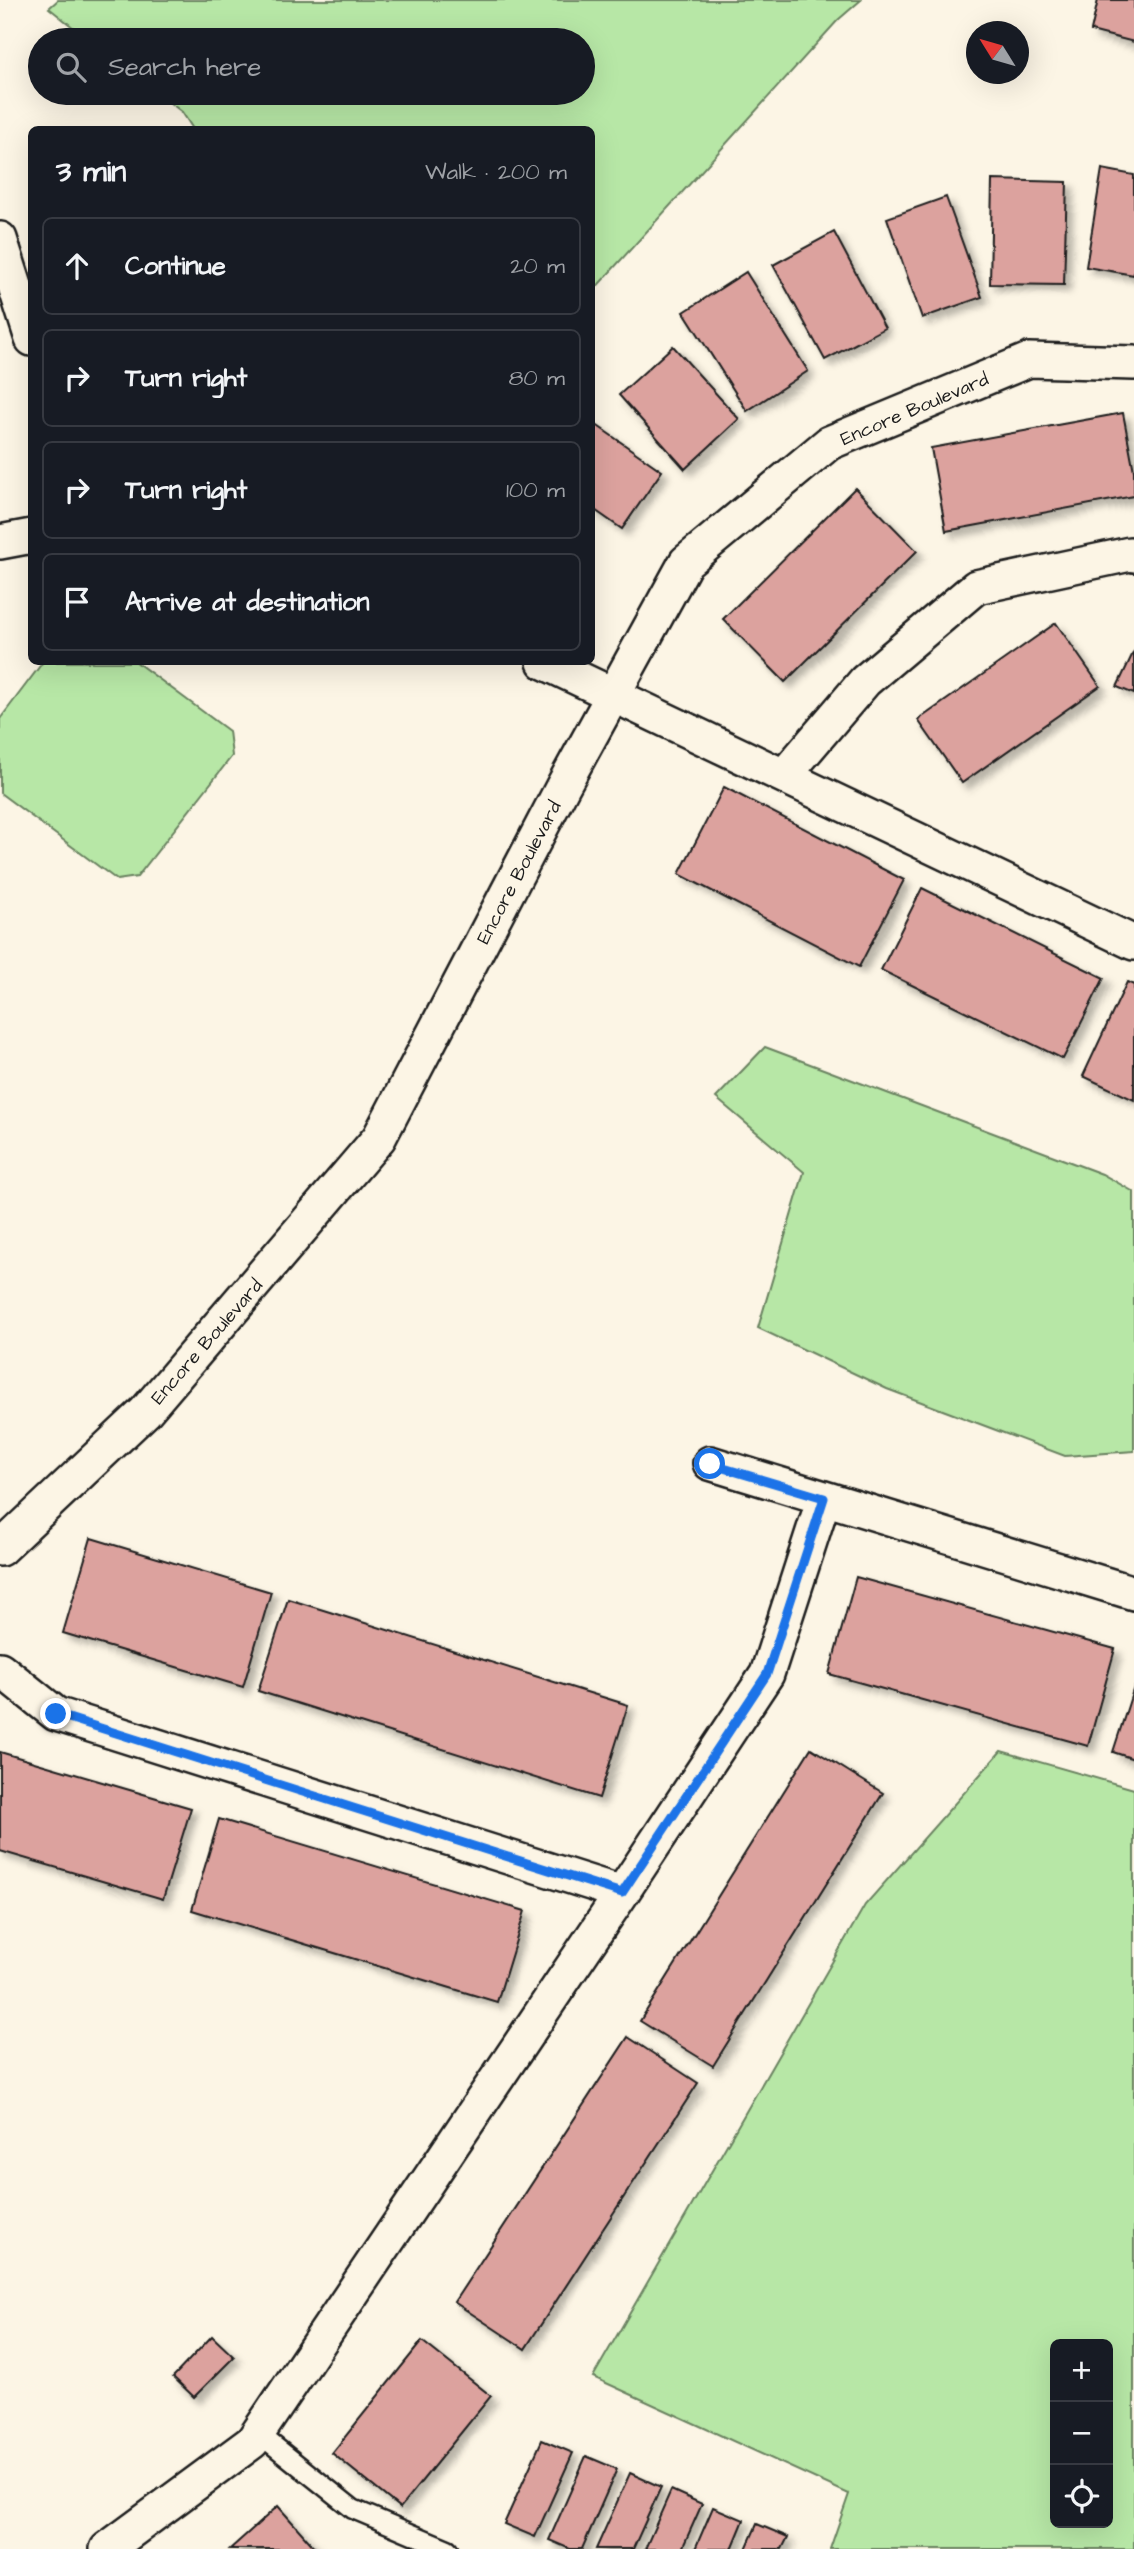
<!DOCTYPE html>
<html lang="en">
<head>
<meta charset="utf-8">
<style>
	:root { --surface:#171b24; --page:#242831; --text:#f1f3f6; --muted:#9ea1a6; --line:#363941 }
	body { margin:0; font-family:"Architects Daughter",sans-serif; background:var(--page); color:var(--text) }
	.controls { position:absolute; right:21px; bottom:21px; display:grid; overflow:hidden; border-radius:10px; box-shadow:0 7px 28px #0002 }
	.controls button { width:63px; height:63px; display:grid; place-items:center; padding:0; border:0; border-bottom:2px solid var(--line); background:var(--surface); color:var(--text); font:35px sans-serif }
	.compass { position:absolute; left:966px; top:21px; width:63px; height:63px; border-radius:50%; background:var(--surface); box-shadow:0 7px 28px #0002; rotate:307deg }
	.stop { position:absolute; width:21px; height:21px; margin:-16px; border:5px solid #1a73e8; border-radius:50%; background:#fff }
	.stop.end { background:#1a73e8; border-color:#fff; box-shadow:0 2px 7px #0008 }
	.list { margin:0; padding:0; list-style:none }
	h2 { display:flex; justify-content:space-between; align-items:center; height:91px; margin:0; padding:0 28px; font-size:30px }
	h2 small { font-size:23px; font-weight:400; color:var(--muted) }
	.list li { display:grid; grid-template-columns:46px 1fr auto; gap:21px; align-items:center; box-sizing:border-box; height:98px; margin:0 14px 14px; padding:0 14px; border:2px solid var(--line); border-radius:10px }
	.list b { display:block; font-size:26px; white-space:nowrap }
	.list em { font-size:23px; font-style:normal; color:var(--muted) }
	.icon { flex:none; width:38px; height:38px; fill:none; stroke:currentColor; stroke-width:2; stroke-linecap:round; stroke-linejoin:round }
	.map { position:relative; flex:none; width:1134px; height:2549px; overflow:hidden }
	.search { position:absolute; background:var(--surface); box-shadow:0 7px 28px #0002; left:28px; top:28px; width:567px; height:77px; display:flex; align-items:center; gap:18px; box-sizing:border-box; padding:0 24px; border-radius:38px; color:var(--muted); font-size:26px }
	.panel { position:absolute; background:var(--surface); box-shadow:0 7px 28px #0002; left:28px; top:126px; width:567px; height:539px; border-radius:10px }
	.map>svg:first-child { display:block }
	.green { fill:#b7e7a6; stroke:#6a8261; stroke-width:2; fill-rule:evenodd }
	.building { fill:#dca29e; stroke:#1c1c1c; stroke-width:2; filter:url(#shadow) }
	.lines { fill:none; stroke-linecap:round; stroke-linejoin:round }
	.service-casing { stroke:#1c1c1c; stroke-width:23 }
	.minor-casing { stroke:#1c1c1c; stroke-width:38 }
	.service { stroke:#fcf5e5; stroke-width:18 }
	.minor { stroke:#fcf5e5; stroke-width:33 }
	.route { stroke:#1a73e8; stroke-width:9 }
	.labels { text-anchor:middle; stroke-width:5; stroke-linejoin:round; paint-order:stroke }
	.street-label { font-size:19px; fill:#1c1c1c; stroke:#fcf5e5 }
</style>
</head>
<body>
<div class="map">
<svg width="1134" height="2549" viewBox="0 0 1134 2549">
	<defs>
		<filter id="shadow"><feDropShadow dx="6" dy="6" stdDeviation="3.5" flood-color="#0004"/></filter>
	</defs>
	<rect width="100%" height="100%" fill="#fcf5e5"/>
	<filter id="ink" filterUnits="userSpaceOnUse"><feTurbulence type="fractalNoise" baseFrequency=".0143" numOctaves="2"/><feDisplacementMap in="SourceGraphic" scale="14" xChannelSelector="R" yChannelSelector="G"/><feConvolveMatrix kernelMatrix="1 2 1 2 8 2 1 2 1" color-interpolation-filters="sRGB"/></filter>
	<g filter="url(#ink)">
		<path class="green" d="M 58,0 L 861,0 L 838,20 L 592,292 L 592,130 L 193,129 L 182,112 L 157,93 L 583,93 L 583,40 L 89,40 L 49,8 Z
			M 43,662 L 136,662 L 229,731 L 232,756 L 137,877 L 117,880 L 0,793 L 0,719 Z
			M 765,1047 L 1102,1174 L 1134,1192 L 1134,1451 L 1065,1456 L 887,1389 L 758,1328 L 804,1172 L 716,1098 Z
			M 1001,1751 L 1134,1789 L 1134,2549 L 830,2549 L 849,2494 L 593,2377 L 865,1905 ZM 1108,2344 L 1108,2523 L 1055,2523 L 1055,2344 Z"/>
		<path class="building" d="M 1098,0 L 1134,0 L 1134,42 L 1091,31 Z
			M 1102,169 L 1134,175 L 1134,275 L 1086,267 Z
			M 992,180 L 1067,182 L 1064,285 L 990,284 Z
			M 946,197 L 982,297 L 922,318 L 887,218 Z
			M 834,232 L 885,328 L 825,360 L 773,265 Z
			M 746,272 L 808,371 L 747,411 L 684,312 Z
			M 673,346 L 739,419 L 685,469 L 619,395 Z
			M 1123,413 L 1134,471 L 1134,496 L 946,531 L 931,448 Z
			M 592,422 L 662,471 L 622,529 L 592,508 Z
			M 855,488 L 917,551 L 785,682 L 723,619 Z
			M 1056,623 L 1100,686 L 962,783 L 918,720 Z
			M 1134,651 L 1134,694 L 1117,687 Z
			M 724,787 L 904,880 L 859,967 L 679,874 Z
			M 922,888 L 1104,978 L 1063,1059 L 881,970 Z
			M 1127,982 L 1134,985 L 1134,1100 L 1083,1076 Z
			M 91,1538 L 271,1592 L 243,1687 L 63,1633 Z
			M 856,1577 L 1115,1649 L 1088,1746 L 829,1674 Z
			M 288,1599 L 628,1705 L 599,1798 L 258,1691 Z
			M 1134,1687 L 1134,1759 L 1113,1752 Z
			M 811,1748 L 883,1793 L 713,2066 L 640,2021 Z
			M 0,1752 L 191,1808 L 163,1899 L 0,1851 Z
			M 219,1819 L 525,1911 L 497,2002 L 192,1910 Z
			M 628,2037 L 698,2083 L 525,2349 L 454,2302 Z
			M 212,2336 L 234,2357 L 194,2397 L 173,2377 Z
			M 422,2341 L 491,2396 L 400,2508 L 332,2453 Z
			M 542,2440 L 573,2453 L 535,2537 L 504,2524 Z
			M 586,2456 L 617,2469 L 582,2549 L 570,2549 L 549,2540 Z
			M 630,2473 L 661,2487 L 633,2549 L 596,2549 Z
			M 671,2490 L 702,2504 L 682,2549 L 645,2549 Z
			M 278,2506 L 316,2549 L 230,2549 Z
			M 713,2507 L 744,2520 L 732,2549 L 695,2549 Z
			M 757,2524 L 788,2537 L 782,2549 L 746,2549 Z"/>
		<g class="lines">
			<g class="service-casing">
				<path id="service" d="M 258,2433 L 353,2509 L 448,2549"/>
			</g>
			<g class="minor-casing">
				<path id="minor" d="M 0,239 L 32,339
					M 0,542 L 32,536
					M 544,662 L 1134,943
					M 784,776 L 865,681 L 976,587 L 1130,554 L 1134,555
					M 710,1463 L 1134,1593
					M 0,1549 L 145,1412 L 379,1138 L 563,786 L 686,562 L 829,443 L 1029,360 L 1134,363
					M 0,1669 L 56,1714 L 622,1893
					M 107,2549 L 252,2442 L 622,1893 L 767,1674 L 824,1498"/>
			</g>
			<use href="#service" class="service"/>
			<use href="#minor" class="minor"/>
		</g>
	</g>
	<g class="lines" filter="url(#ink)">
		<path class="route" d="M 56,1714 L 622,1893 L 767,1674 L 824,1498 L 710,1464"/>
	</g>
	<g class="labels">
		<g class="street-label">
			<text transform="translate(914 408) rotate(-23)" y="7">Encore Boulevard</text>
			<text transform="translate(518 872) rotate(-62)" y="7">Encore Boulevard</text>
			<text transform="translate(206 1341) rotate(-49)" y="7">Encore Boulevard</text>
		</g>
	</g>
</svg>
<div class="controls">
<button>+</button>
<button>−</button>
<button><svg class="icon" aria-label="locate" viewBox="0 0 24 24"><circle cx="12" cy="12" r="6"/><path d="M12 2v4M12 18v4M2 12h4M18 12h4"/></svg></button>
</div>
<svg class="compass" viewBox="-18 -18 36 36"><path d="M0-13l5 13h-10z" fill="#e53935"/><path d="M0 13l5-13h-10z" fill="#9ea1a6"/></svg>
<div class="stop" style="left:710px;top:1464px"></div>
<div class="stop end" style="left:56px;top:1714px"></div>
<div class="search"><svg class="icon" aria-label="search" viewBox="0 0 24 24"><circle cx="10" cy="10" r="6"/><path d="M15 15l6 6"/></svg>Search here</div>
<section class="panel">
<h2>3 min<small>Walk · 200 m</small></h2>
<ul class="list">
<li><svg class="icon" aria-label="ahead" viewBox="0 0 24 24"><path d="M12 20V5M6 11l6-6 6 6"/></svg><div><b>Continue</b></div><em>20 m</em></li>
<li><svg class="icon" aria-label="right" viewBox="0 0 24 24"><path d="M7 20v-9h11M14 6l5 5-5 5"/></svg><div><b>Turn right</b></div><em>80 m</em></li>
<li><svg class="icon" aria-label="right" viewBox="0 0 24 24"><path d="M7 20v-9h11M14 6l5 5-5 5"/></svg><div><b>Turn right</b></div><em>100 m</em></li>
<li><svg class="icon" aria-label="arrive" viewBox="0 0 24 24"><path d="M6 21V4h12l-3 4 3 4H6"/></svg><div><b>Arrive at destination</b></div></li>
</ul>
</section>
</div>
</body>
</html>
